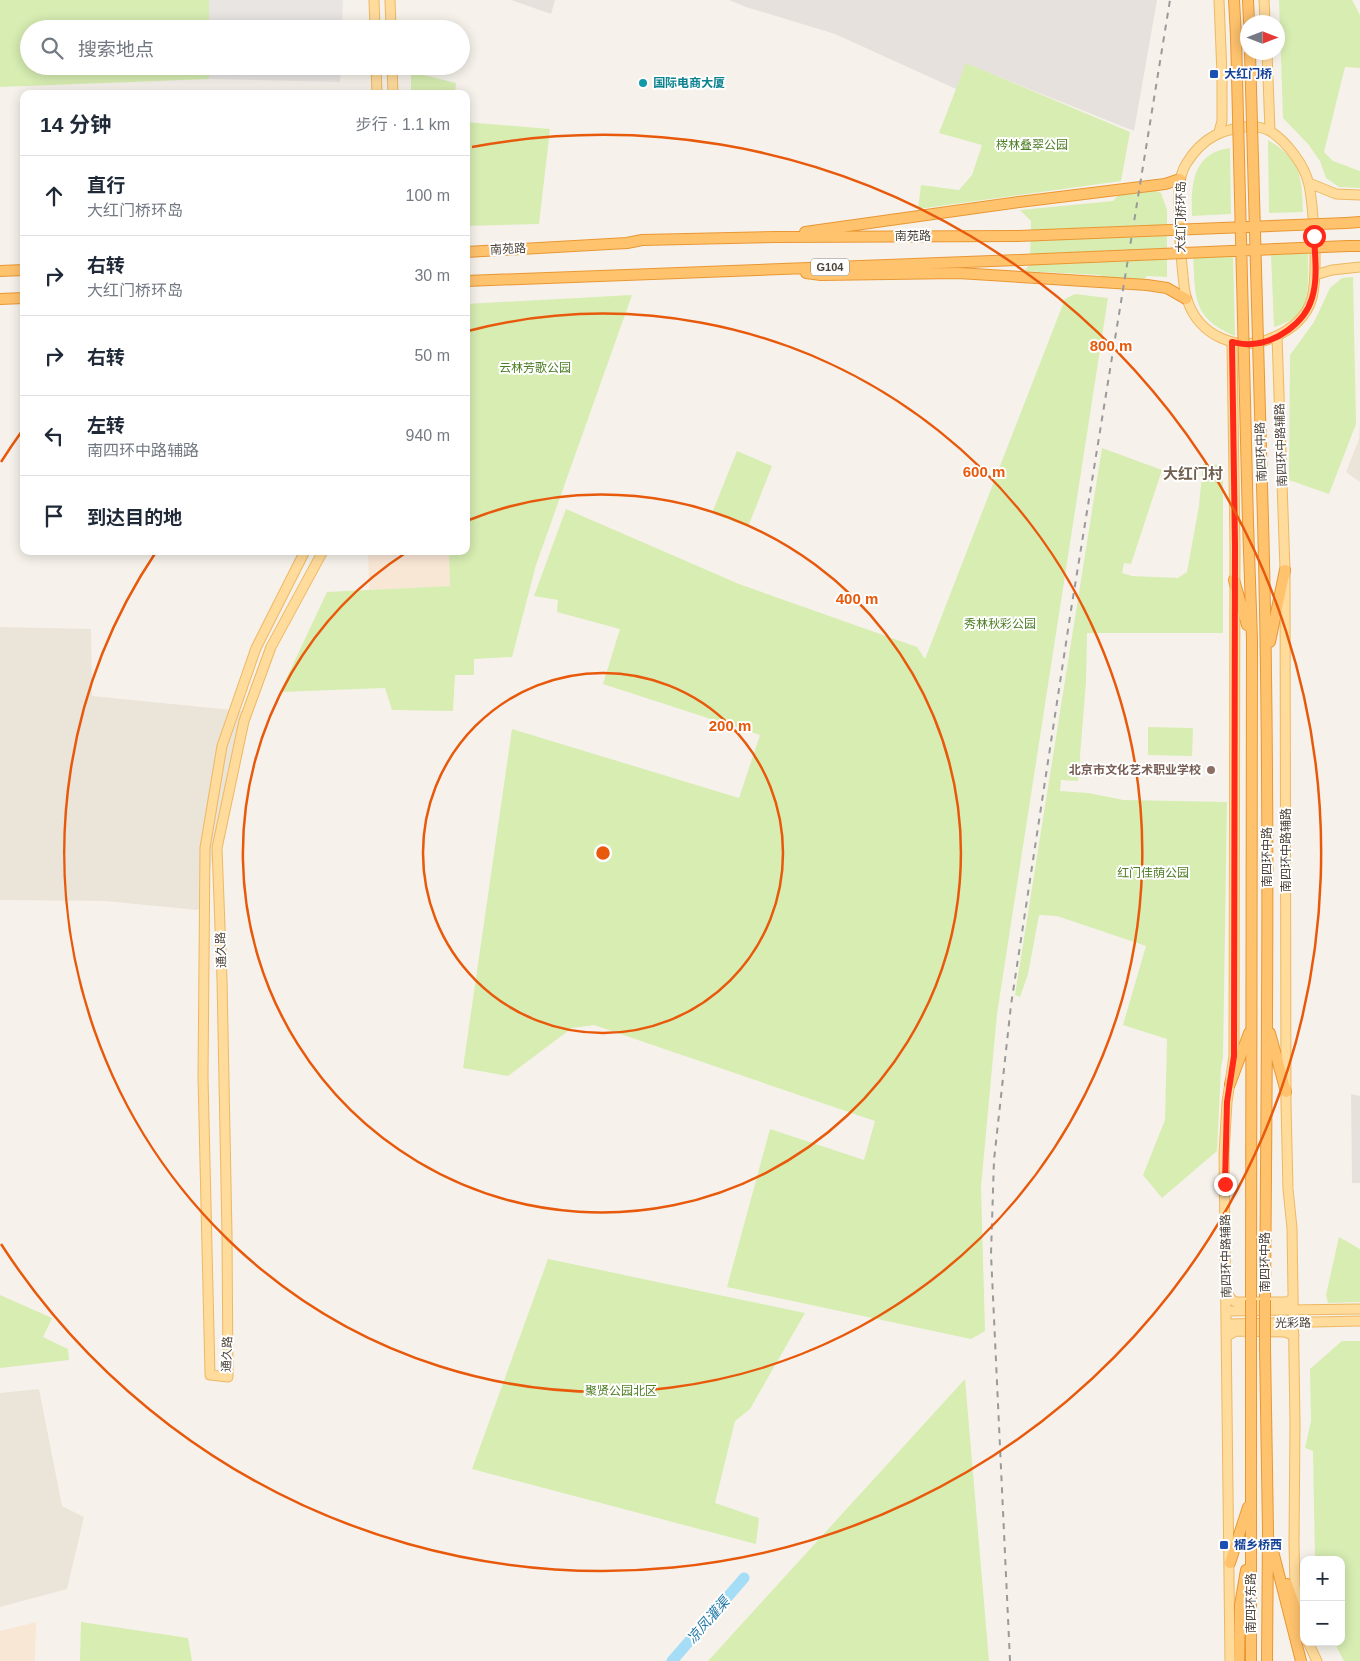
<!DOCTYPE html>
<html lang="zh">
<head>
<meta charset="utf-8">
<style>
	:root { --surface:#fff; --page:#f6f6f7; --text:#1f2937; --muted:#747a83; --line:#e0e1e3 }
	body { margin:0; font-family:Helvetica,"Noto Sans SC",sans-serif; background:var(--page); color:var(--text) }
	.controls { position:absolute; right:15px; bottom:15px; display:grid; overflow:hidden; border-radius:10px; box-shadow:0 2px 12px #0003 }
	.controls button { width:45px; height:45px; display:grid; place-items:center; padding:0; border:0; border-bottom:1px solid var(--line); background:var(--surface); color:var(--text); font:25px sans-serif }
	.compass { position:absolute; left:1240px; top:15px; width:45px; height:45px; border-radius:50%; background:var(--surface); box-shadow:0 2px 12px #0003; rotate:90deg }
	.stop { position:absolute; width:15px; height:15px; margin:-11px; border:4px solid #ff291a; border-radius:50%; background:#fff }
	.stop.end { background:#ff291a; border-color:#fff; box-shadow:0 1px 5px #0008 }
	.list { margin:0; padding:0; list-style:none }
	h2 { display:flex; justify-content:space-between; align-items:center; height:65px; margin:0; padding:0 20px; font-size:21px }
	h2 small { font-size:16px; font-weight:400; color:var(--muted) }
	.list li { display:grid; grid-template-columns:32px 1fr auto; gap:15px; align-items:center; box-sizing:border-box; height:80px; padding:0 20px; border-top:1px solid var(--line) }
	.list b { display:block; font-size:19px; white-space:nowrap }
	.list p { margin:0; font-size:16px; white-space:nowrap; color:var(--muted) }
	.list em { font-size:16px; font-style:normal; color:var(--muted) }
	.icon { flex:none; width:28px; height:28px; fill:none; stroke:currentColor; stroke-width:2; stroke-linecap:round; stroke-linejoin:round }
	.map { position:relative; flex:none; width:1360px; height:1661px; overflow:hidden }
	.search { position:absolute; background:var(--surface); box-shadow:0 2px 12px #0003; left:20px; top:20px; width:450px; height:55px; display:flex; align-items:center; gap:12px; box-sizing:border-box; padding:0 18px; border-radius:28px; color:var(--muted); font-size:19px }
	.panel { position:absolute; background:var(--surface); box-shadow:0 2px 12px #0003; left:20px; top:90px; width:450px; height:465px; border-radius:10px }
	.map>svg:first-child { display:block }
	.residential { fill:#ebe4d9 }
	.commercial { fill:#f9e7d6 }
	.industrial { fill:#e6e1dc }
	.green { fill:#d7edb2 }
	.parking { fill:#e8e5e3 }
	.lines { fill:none; stroke-linecap:round; stroke-linejoin:round }
	.river { stroke:#a5dcf6; stroke-width:11 }
	.major-casing { stroke:#edb863; stroke-width:11 }
	.highway-casing { stroke:#e99733; stroke-width:12 }
	.major { stroke:#ffdb9c; stroke-width:9 }
	.highway { stroke:#ffc36e; stroke-width:10 }
	.rail { stroke:#9a9a9a; stroke-width:2; stroke-dasharray:6 6; stroke-linecap:butt }
	.highway-bridge-casing { stroke:#e99733; stroke-width:12; stroke-linecap:butt }
	.highway-bridge { stroke:#ffc36e; stroke-width:10 }
	.route { stroke:#ff291a; stroke-width:6 }
	.ring { fill:none; stroke:#e8590c; stroke-width:2.5 }
	.transit-dot { fill:#1a4fb4; stroke:#fff; stroke-width:2 }
	.culture-dot { fill:#0f9aa8; stroke:#fff; stroke-width:2 }
	.education-dot { fill:#8d6e63; stroke:#fff; stroke-width:2 }
	.labels { text-anchor:middle; stroke-width:4; stroke-linejoin:round; paint-order:stroke }
	.shield { fill:#fff; stroke:#827b74; stroke-width:1 }
	.shield-label { font-size:11px; font-weight:bold; fill:#4c4238 }
	.transit-label { font-size:12px; font-weight:bold; fill:#164399; stroke:#fff; text-anchor:start }
	.culture-label { font-size:12px; font-weight:bold; fill:#0d838f; stroke:#fff; text-anchor:start }
	.park-label { font-size:12px; fill:#4e7e24; stroke:#fff }
	.street-label { font-size:12px; fill:#4c4238; stroke:#fff }
	.education-label { font-size:12px; font-weight:bold; fill:#785e54; stroke:#fff; text-anchor:end }
	.water-label { font-size:14px; font-style:italic; fill:#247aa7; stroke:#fff }
	.quarter-label { font-size:15px; font-weight:bold; fill:#705f4e; stroke:#fff }
	.centre { fill:#e8590c; stroke:#fff; stroke-width:2.5 }
	.ring-label { font-size:15px; text-anchor:middle; font-weight:bold; fill:#e8590c; stroke:#fff; stroke-width:4; stroke-linejoin:round; paint-order:stroke }
</style>
</head>
<body>
<div class="map">
<svg width="1360" height="1661" viewBox="0 0 1360 1661">
	<rect width="100%" height="100%" fill="#f6f2eb"/>
	<path class="residential" d="M 1360,420 L 1360,482 L 1346,472 L 1359,439 Z
		M 0,627 L 91,629 L 92,696 L 242,711 L 203,904 L 197,910 L 105,901 L 0,900 Z
		M 39,1389 L 62,1506 L 84,1517 L 67,1589 L 0,1607 L 0,1393 Z"/>
	<path class="commercial" d="M 368,551 L 449,551 L 450,586 L 369,590 Z
		M 36,1622 L 35,1661 L 0,1661 L 0,1631 Z"/>
	<path class="industrial" d="M 511,0 L 555,0 L 551,14 Z
		M 729,0 L 1157,0 L 1134,131 L 967,64 L 956,89 L 835,34 L 746,7 Z
		M 1351,1094 L 1360,1096 L 1360,1183 L 1352,1183 Z"/>
	<path class="green" d="M 0,0 L 209,0 L 209,29 L 29,29 L 29,66 L 209,66 L 209,79 L 0,87 Z
		M 1279,0 L 1352,0 L 1360,15 L 1360,68 L 1345,67 L 1324,152 L 1333,161 L 1360,171 L 1360,188 L 1339,187 L 1326,178 L 1320,161 L 1308,144 L 1283,118 Z
		M 966,63 L 1130,132 L 1121,181 L 918,209 L 921,185 L 959,190 L 972,175 L 982,145 L 939,133 Z
		M 411,72 L 456,83 L 455,94 L 411,94 Z
		M 466,122 L 550,129 L 539,224 L 466,226 Z
		M 1268,140 C 1301,159 1302,177 1303,212 L 1269,213 Z
		M 1230,148 L 1231,214 L 1192,216 C 1191,185 1192,153 1230,148 Z
		M 1154,190 L 1161,193 L 1167,210 L 1167,277 L 1147,276 L 1140,283 L 1108,282 L 1100,275 L 1024,271 L 1030,264 L 1031,221 L 1020,210 L 1113,201 L 1121,192 Z
		M 1308,253 C 1308,268 1310,294 1303,308 C 1298,318 1284,324 1274,327 L 1271,255 Z
		M 1233,255 L 1235,336 C 1191,317 1196,297 1193,256 Z
		M 1353,277 L 1356,424 L 1329,494 L 1289,480 L 1290,355 L 1314,322 L 1330,288 L 1342,278 Z
		M 1075,294 L 1108,298 L 997,1014 L 981,1187 L 985,1331 L 971,1339 L 727,1287 L 770,1129 L 864,1160 L 875,1121 L 594,1025 L 572,1028 L 508,1076 L 463,1068 L 512,729 L 739,798 L 760,735 L 603,684 L 620,629 L 557,612 L 558,600 L 534,596 L 566,509 L 739,584 L 917,647 L 925,659 L 1065,299 Z
		M 632,295 L 536,565 L 512,657 L 474,659 L 474,675 L 455,675 L 453,711 L 392,710 L 385,688 L 280,692 L 327,592 L 450,586 L 449,551 L 466,551 L 466,304 Z
		M 1102,448 L 1162,470 L 1131,564 L 1124,563 L 1122,573 L 1132,576 L 1178,578 L 1187,572 L 1199,506 L 1203,464 L 1223,465 L 1223,633 L 1087,633 L 1086,682 L 1078,781 L 1061,780 L 1060,791 L 1088,793 L 1124,800 L 1227,802 L 1223,1057 L 1221,1067 L 1217,1151 L 1162,1198 L 1143,1175 L 1165,1120 L 1167,1039 L 1123,1025 L 1146,946 L 1057,916 L 1039,915 L 1028,974 L 1020,997 L 1015,995 Z
		M 737,451 L 772,466 L 748,527 L 712,513 Z
		M 1148,727 L 1193,728 L 1192,756 L 1148,755 Z
		M 1339,1237 L 1360,1249 L 1360,1302 L 1328,1303 L 1326,1295 Z
		M 548,1259 L 805,1313 L 750,1409 L 735,1421 L 715,1503 L 759,1518 L 756,1544 L 472,1469 Z
		M 0,1295 L 52,1318 L 43,1337 L 68,1349 L 69,1360 L 0,1368 Z
		M 1342,1341 L 1360,1341 L 1360,1661 L 1344,1661 L 1334,1642 L 1341,1642 L 1341,1560 L 1315,1560 L 1313,1451 L 1305,1448 L 1311,1421 L 1310,1369 Z
		M 965,1379 L 989,1661 L 708,1661 Z
		M 81,1622 L 188,1638 L 192,1661 L 80,1661 Z"/>
	<path class="parking" d="M 209,0 L 343,0 L 342,29 L 209,29 Z
		M 209,66 L 341,66 L 340,82 L 209,79 Z"/>
	<g class="lines">
		<path class="river" d="M 672,1661 L 744,1578"/>
		<g class="major-casing">
			<path id="major" d="M 374,0 L 375,29
				M 390,0 L 391,29
				M 1219,0 L 1222,75 L 1222,121 L 1219,132
				M 1264,0 L 1265,22
				M 1267,52 L 1270,131
				M 376,66 L 377,94
				M 392,66 L 393,94
				M 1255,126 C 1260,128 1265,128 1270,131 C 1286,141 1305,165 1309,185 C 1313,205 1314,228 1315,249 C 1315,265 1316,282 1312,298 C 1307,317 1291,330 1274,337 C 1239,354 1198,336 1187,299 C 1184,292 1184,283 1183,276 C 1181,256 1179,236 1179,216 C 1179,199 1177,179 1186,164 C 1203,136 1224,128 1255,126 Z
				M 1309,183 L 1336,194 L 1360,195
				M 1315,275 L 1332,270 L 1360,267
				M 1277,336 L 1285,570 L 1286,1104 L 1288,1189 L 1292,1228 L 1295,1424 L 1294,1544 L 1295,1586 L 1299,1608
				M 305,551 L 256,648 L 222,746 L 205,848 L 203,1077 L 210,1375 L 228,1377 L 227,1234 L 222,979 L 217,848 L 244,721 L 271,647 L 323,551
				M 1227,1293 L 1232,1300 L 1236,1302 L 1286,1302 L 1293,1299
				M 1227,1311 L 1360,1309
				M 1227,1324 L 1360,1321
				M 1227,1336 L 1236,1331 L 1285,1332 L 1294,1336
				M 1308,1642 L 1317,1661
				M 1230,1661 L 1224,1154 L 1227,1102 L 1234,1056 L 1235,546 L 1232,342"/>
		</g>
		<g class="highway-casing">
			<path id="highway" d="M 1234,0 L 1236,36
				M 1248,0 L 1249,22
				M 1346,223 L 1360,222
				M 805,232 L 1019,202 L 1165,184 L 1180,179
				M 1348,246 L 1360,246
				M 466,252 L 627,243 L 642,240 L 776,237 L 1018,236
				M 0,271 L 24,270
				M 806,273 L 821,275 L 958,273 L 1147,285 L 1167,288 L 1186,299
				M 466,281 L 1020,260
				M 0,299 L 24,298
				M 1263,521 C 1270,781 1267,1041 1265,1300
				M 1248,522 L 1252,640 L 1251,1300
				M 1234,580 L 1247,625
				M 1270,642 L 1285,570
				M 1270,1033 L 1286,1092
				M 1230,1084 L 1249,1033
				M 1265,1347 L 1268,1531 L 1267,1661
				M 1272,1547 L 1301,1661
				M 1230,1563 L 1248,1507
				M 1287,1584 L 1304,1633
				M 1239,1661 L 1240,1605 L 1246,1570
				M 1251,1661 L 1251,1346"/>
		</g>
		<use href="#major" class="major"/>
		<use href="#highway" class="highway"/>
		<path class="rail" d="M 1010,1661 L 991,1254 L 994,1160 L 1011,1005 L 1071,610 L 1170,0"/>
		<g class="highway-bridge-casing">
			<path id="highway-bridge" d="M 1236,36 L 1248,522
				M 1250,52 L 1263,521
				M 1018,236 L 1346,223
				M 1020,260 L 1348,246
				M 1251,1300 L 1251,1346
				M 1265,1300 L 1265,1347"/>
		</g>
		<use href="#highway-bridge" class="highway-bridge"/>
	</g>
	<g class="lines">
		<path class="route" d="M 1225,1184 L 1227,1102 L 1234,1056 L 1235,546 L 1232,342 C 1238,343 1244,345 1251,344 C 1276,343 1305,323 1312,298 C 1318,279 1315,256 1314,236"/>
	</g>
	<g class="ring">
		<circle cx="603" cy="853" r="180"/>
		<path d="M469 520A359 359 0 1 1 407 552"/>
		<path d="M468 331A539 539 0 1 1 156 552"/>
		<path d="M1 462A718 718 0 0 1 22 431M472 147A718 718 0 1 1 1 1244"/>
	</g>
	<g class="transit-dot">
		<rect x="1209" y="69" width="10" height="10" rx="2.5"/>
		<rect x="1219" y="1540" width="10" height="10" rx="2.5"/>
	</g>
	<circle class="culture-dot" cx="643" cy="83" r="5"/>
	<circle class="education-dot" cx="1211" cy="770" r="5"/>
	<g class="labels">
		<rect class="shield" x="811" y="258.5" width="38" height="17" rx="4"/>
		<g class="shield-label">
			<text x="830" y="271">G104</text>
		</g>
		<g class="transit-label">
			<text x="1224" y="78">大红门桥</text>
			<text x="1234" y="1549">榴乡桥西</text>
		</g>
		<g class="culture-label">
			<text x="653" y="87">国际电商大厦</text>
		</g>
		<g class="park-label">
			<text x="1032" y="149">梣林叠翠公园</text>
			<text x="535" y="372">云林芳歌公园</text>
			<text x="1000" y="628">秀林秋彩公园</text>
			<text x="1153" y="877">红门佳荫公园</text>
			<text x="621" y="1395">聚贤公园北区</text>
		</g>
		<g class="street-label">
			<text transform="translate(1181 217) rotate(-90)" y="4">大红门桥环岛</text>
			<text x="913" y="240">南苑路</text>
			<text transform="translate(508 249) rotate(-3)" y="4">南苑路</text>
			<text transform="translate(1281 445) rotate(-92)" y="4">南四环中路辅路</text>
			<text transform="translate(1261 452) rotate(-92)" y="4">南四环中路</text>
			<text transform="translate(1286 850) rotate(-90)" y="4">南四环中路辅路</text>
			<text transform="translate(1267 857) rotate(-90)" y="4">南四环中路</text>
			<text transform="translate(221 950) rotate(-92)" y="4">通久路</text>
			<text transform="translate(1226 1256) rotate(-91)" y="4">南四环中路辅路</text>
			<text transform="translate(1265 1262) rotate(-90)" y="4">南四环中路</text>
			<text transform="translate(1293 1323) rotate(-1)" y="4">光彩路</text>
			<text transform="translate(227 1354) rotate(-88)" y="4">通久路</text>
			<text transform="translate(1251 1603) rotate(-90)" y="4">南四环东路</text>
		</g>
		<g class="education-label">
			<text x="1201" y="774">北京市文化艺术职业学校</text>
		</g>
		<g class="water-label">
			<text transform="translate(708 1620) rotate(-49)" y="5">凉凤灌渠</text>
		</g>
		<g class="quarter-label">
			<text x="1193" y="479">大红门村</text>
		</g>
	</g>
	<circle cx="603" cy="853" r="8" class="centre"/>
	<g class="ring-label">
		<text x="1111" y="351">800 m</text>
		<text x="984" y="477">600 m</text>
		<text x="857" y="604">400 m</text>
		<text x="730" y="731">200 m</text>
	</g>
</svg>
<div class="controls">
<button>+</button>
<button>−</button>
</div>
<svg class="compass" viewBox="-18 -18 36 36"><path d="M0-13l5 13h-10z" fill="#e53935"/><path d="M0 13l5-13h-10z" fill="#747a83"/></svg>
<div class="stop" style="left:1314px;top:236px"></div>
<div class="stop end" style="left:1225px;top:1184px"></div>
<div class="search"><svg class="icon" aria-label="search" viewBox="0 0 24 24"><circle cx="10" cy="10" r="6"/><path d="M15 15l6 6"/></svg>搜索地点</div>
<section class="panel">
<h2>14 分钟<small>步行 · 1.1 km</small></h2>
<ul class="list">
<li><svg class="icon" aria-label="ahead" viewBox="0 0 24 24"><path d="M12 20V5M6 11l6-6 6 6"/></svg><div><b>直行</b><p>大红门桥环岛</p></div><em>100 m</em></li>
<li><svg class="icon" aria-label="right" viewBox="0 0 24 24"><path d="M7 20v-9h11M14 6l5 5-5 5"/></svg><div><b>右转</b><p>大红门桥环岛</p></div><em>30 m</em></li>
<li><svg class="icon" aria-label="right" viewBox="0 0 24 24"><path d="M7 20v-9h11M14 6l5 5-5 5"/></svg><div><b>右转</b></div><em>50 m</em></li>
<li><svg class="icon" aria-label="left" viewBox="0 0 24 24"><path d="M17 20v-9H6M10 6l-5 5 5 5"/></svg><div><b>左转</b><p>南四环中路辅路</p></div><em>940 m</em></li>
<li><svg class="icon" aria-label="arrive" viewBox="0 0 24 24"><path d="M6 21V4h12l-3 4 3 4H6"/></svg><div><b>到达目的地</b></div></li>
</ul>
</section>
</div>
</body>
</html>
